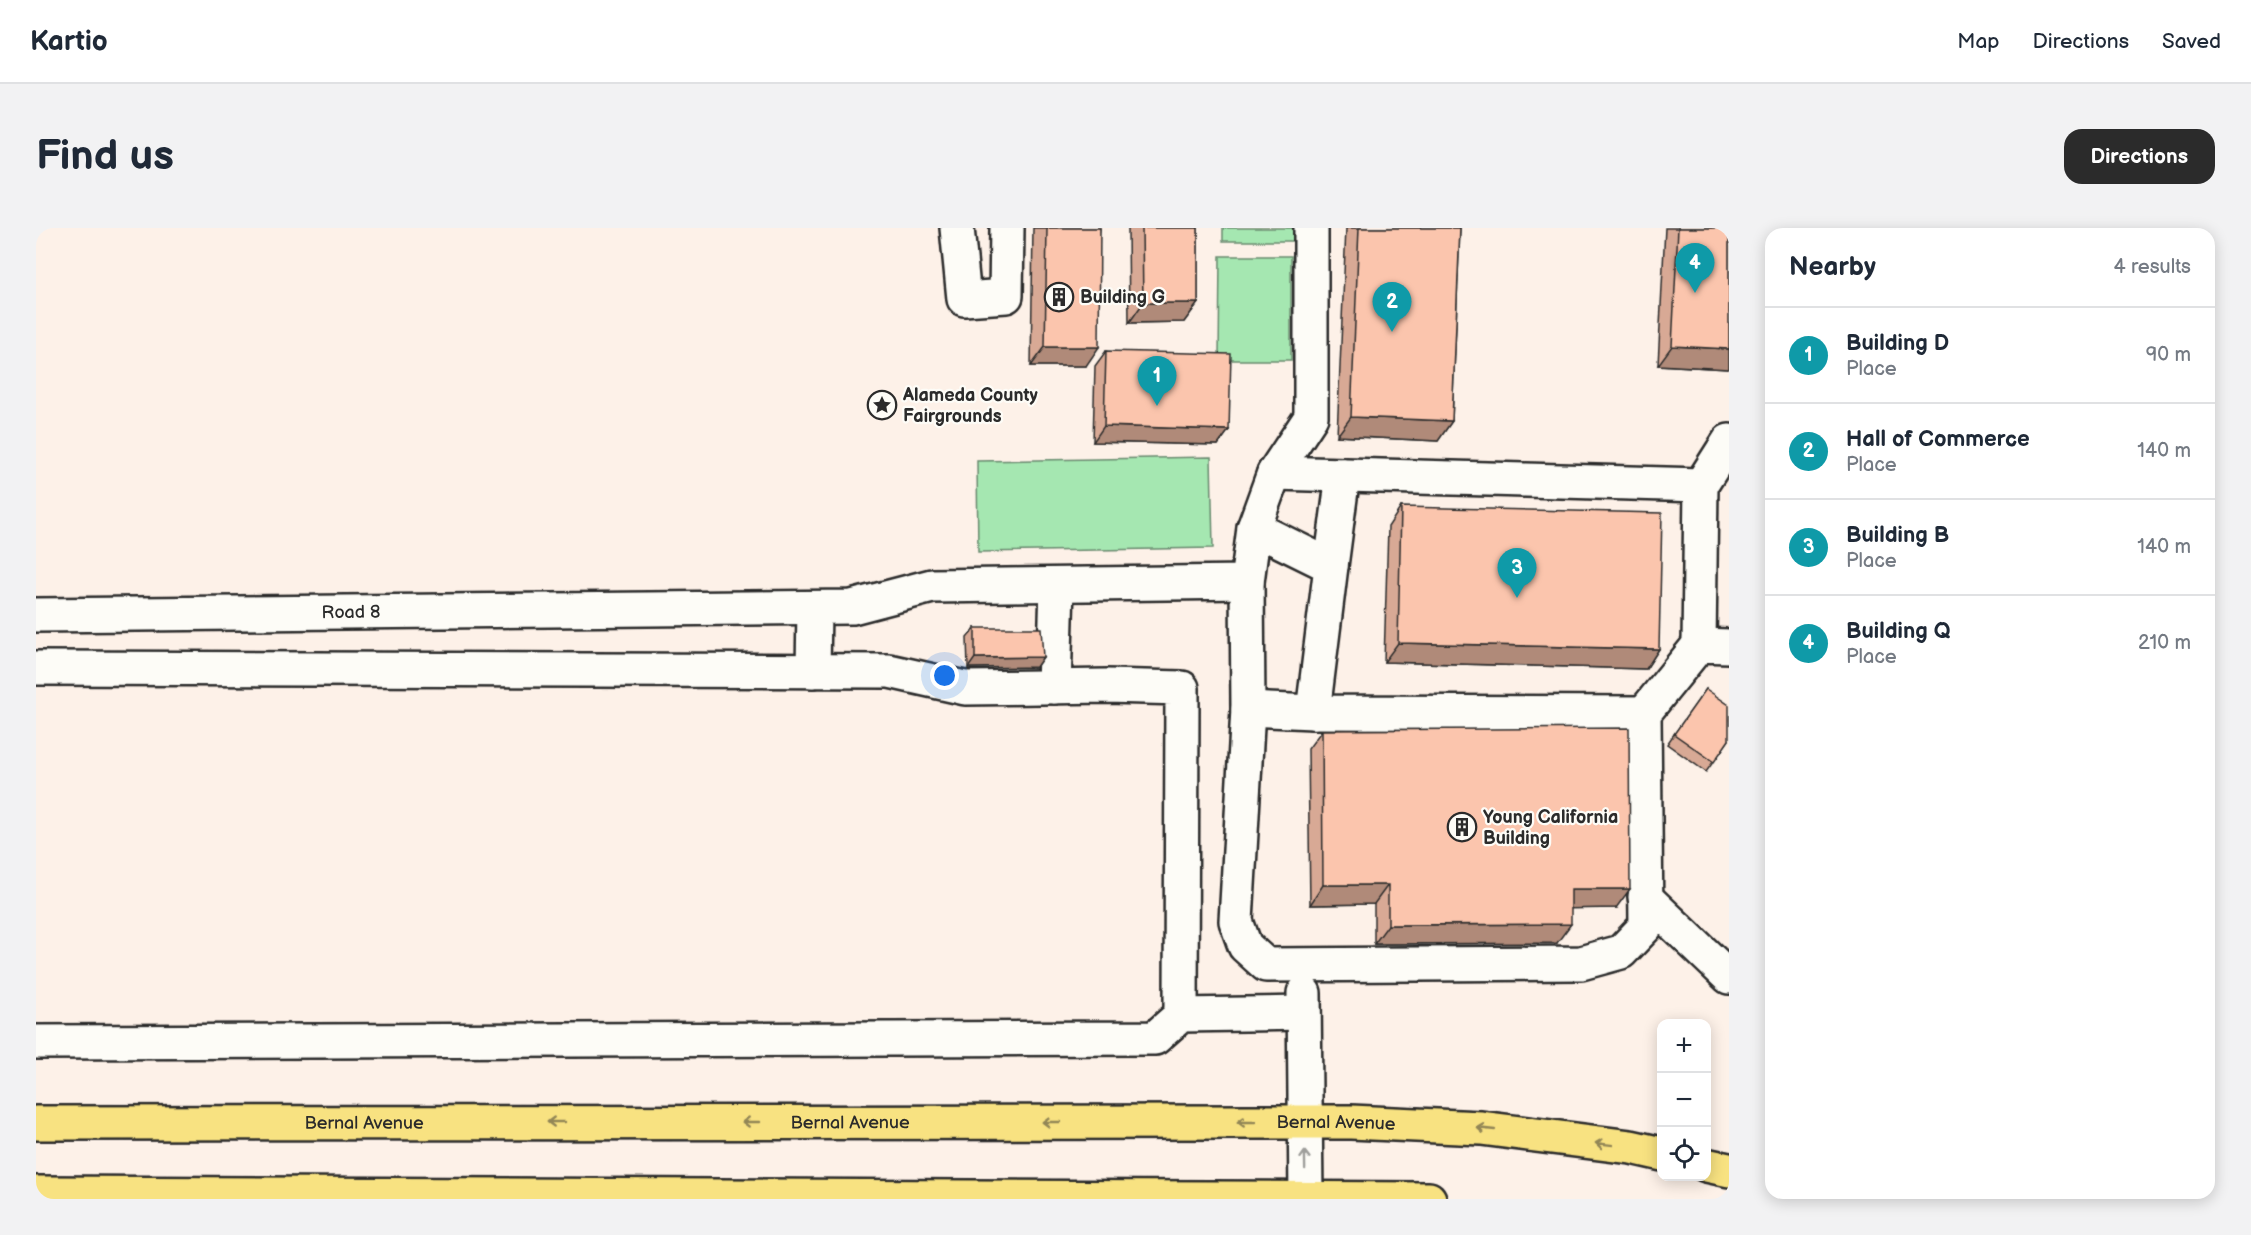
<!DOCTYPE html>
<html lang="en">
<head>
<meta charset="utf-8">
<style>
	:root { --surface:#fff; --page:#f2f2f3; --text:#1f2937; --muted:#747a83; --line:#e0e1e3; --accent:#2b2b2b }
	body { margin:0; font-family:"Balsamiq Sans",sans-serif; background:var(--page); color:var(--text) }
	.controls { position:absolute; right:18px; bottom:18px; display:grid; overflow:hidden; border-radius:12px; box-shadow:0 3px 15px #0003 }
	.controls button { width:54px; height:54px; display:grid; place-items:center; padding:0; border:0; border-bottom:2px solid var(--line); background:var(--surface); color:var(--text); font:30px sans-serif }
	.you { position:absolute; left:909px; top:448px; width:21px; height:21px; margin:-15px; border:4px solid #fff; border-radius:50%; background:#1a73e8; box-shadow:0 0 0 9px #1a73e833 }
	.badge { display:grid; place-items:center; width:39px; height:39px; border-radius:50%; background:var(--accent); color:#fff; font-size:20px; font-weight:700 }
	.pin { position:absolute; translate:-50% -50px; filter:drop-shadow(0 2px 3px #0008) }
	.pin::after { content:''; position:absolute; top:32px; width:21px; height:18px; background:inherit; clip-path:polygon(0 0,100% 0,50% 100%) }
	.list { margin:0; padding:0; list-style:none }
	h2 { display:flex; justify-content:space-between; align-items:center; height:78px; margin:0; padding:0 24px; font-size:26px }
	h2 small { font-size:20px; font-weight:400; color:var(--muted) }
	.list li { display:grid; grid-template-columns:39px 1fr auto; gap:18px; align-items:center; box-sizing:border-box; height:96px; padding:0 24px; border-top:2px solid var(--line) }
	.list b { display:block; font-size:22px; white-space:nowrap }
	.list p { margin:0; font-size:20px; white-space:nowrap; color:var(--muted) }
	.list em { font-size:20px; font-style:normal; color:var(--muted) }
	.icon { flex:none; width:33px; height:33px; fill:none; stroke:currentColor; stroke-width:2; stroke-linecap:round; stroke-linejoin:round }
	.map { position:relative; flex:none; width:1693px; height:971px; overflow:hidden; border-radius:18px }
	header { display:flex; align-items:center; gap:36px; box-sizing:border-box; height:84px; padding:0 30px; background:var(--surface); border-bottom:2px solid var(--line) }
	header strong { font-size:28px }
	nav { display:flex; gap:33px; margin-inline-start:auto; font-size:21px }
	.intro { display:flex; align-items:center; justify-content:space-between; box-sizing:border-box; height:144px; padding:0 36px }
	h1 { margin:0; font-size:42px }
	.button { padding:15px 27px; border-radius:18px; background:var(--accent); color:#fff; font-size:21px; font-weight:700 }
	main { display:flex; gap:36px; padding:0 36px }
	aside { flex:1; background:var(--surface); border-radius:18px; box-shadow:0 3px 15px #0003 }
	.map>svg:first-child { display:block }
	.grass { fill:#a5e7b1; stroke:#68896e; stroke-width:1.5 }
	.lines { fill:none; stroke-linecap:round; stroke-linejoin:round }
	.minor-casing { stroke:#2b2b2b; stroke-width:38 }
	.major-casing { stroke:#2b2b2b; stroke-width:38 }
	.minor { stroke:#fdfcf7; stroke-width:33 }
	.major { stroke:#f8e281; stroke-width:33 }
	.wall { fill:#d8a995; stroke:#2b2b2b; stroke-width:1.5 }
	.shaded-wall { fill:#b08a79; stroke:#2b2b2b; stroke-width:1.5 }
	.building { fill:#fbc5ad; stroke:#2b2b2b; stroke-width:1.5 }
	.oneway { stroke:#928656 }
	.oneway2 { stroke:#9e9e9b }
	.labels { text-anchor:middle; stroke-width:4.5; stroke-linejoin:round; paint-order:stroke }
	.poi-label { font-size:18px; font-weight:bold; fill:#2b2b2b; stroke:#fdfcf7; text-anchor:start }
	.street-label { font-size:18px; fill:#2b2b2b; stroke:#fdfcf7 }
</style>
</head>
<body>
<header>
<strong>Kartio</strong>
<nav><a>Map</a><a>Directions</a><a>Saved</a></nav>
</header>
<div class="intro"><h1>Find us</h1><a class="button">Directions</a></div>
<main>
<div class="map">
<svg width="1693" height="971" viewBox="0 0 1693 971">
	<rect width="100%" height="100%" fill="#fdf1e8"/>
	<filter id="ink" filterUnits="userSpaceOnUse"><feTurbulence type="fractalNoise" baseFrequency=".0167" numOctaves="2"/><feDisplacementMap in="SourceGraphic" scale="12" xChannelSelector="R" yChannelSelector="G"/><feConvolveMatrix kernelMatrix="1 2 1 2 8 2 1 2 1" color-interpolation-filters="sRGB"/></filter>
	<g filter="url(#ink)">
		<path class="grass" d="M 1187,0 L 1259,0 L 1259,13 L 1187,13 Z
			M 1184,28 L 1255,28 L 1255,132 L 1183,132 Z
			M 1175,229 L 1177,320 L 942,324 L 941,233 Z"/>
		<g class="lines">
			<g class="minor-casing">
				<g id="minor">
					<path d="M 921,0 L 928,71 L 970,68 L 971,0"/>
					<path d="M 1238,245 L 1665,257"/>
					<path d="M 1218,300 L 1295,338 L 1277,484"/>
					<path d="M 1295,338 L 1307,247"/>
					<path d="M 1211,354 L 1212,481 L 1200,693 L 1209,718 L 1230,737 L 1545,735 L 1585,724 L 1610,698 L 1608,485 L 1663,417 L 1693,418"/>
					<path id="s1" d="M 0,387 L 816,379 L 896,358 L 1211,354 L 1218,300 L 1238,245 L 1275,189 L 1275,0"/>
					<path d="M 1663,417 L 1665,257 L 1693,213"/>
					<path d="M 0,440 L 853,443 L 929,460 L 1071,458 L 1146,460 L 1145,787"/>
					<path d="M 777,443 L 778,380"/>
					<path d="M 1018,459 L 1021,358"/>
					<path d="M 1212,481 L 1277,484 L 1608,485"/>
					<path d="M 1609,669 L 1693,749"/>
					<path d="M 1268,765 L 1270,970"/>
					<path d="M 0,814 L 1119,810 L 1145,787 L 1268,785"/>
				</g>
			</g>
			<g class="major-casing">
				<g id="major">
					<path id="s2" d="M 0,895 L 1315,894 L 1445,900 L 1595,919 L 1626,926"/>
					<path d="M 1670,937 L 1693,942"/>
					<path d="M 0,965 L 1393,971"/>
				</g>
			</g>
			<use href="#minor" class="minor"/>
			<use href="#major" class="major"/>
		</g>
		<path class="wall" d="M 997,0 L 1064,0 L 1050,138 L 995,138 Z
			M 1092,0 L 1162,0 L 1162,75 L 1148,94 L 1093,95 Z
			M 1310,0 L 1424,0 L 1416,193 L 1402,213 L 1301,208 Z
			M 1629,0 L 1693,0 L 1692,141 L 1622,137 Z
			M 1070,123 L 1193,202 L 1182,217 L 1057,214 L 1059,138 Z
			M 1365,279 L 1623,421 L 1610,441 L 1348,434 L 1352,299 Z
			M 939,400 L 1007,429 L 1000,439 L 932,440 L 931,410 Z
			M 1670,461 L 1693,512 L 1670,544 L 1631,516 Z
			M 1286,502 L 1580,680 L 1535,680 L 1521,715 L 1338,716 L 1338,676 L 1274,677 L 1272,521 Z"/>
		<path class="shaded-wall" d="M 1107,75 L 1162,75 L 1148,94 L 1093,95 Z
			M 1636,118 L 1693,121 L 1693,140 L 1692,141 L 1622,137 Z
			M 1009,119 L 1063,119 L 1050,138 L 995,138 Z
			M 1315,189 L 1416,193 L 1402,213 L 1301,208 Z
			M 1068,198 L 1193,202 L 1182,217 L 1057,214 Z
			M 1362,415 L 1623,421 L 1610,441 L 1348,434 Z
			M 1007,429 L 1000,439 L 932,440 L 939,430 Z
			M 1287,657 L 1352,657 L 1338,676 L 1274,677 Z
			M 1535,661 L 1594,661 L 1580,680 L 1521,681 Z
			M 1535,696 L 1521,715 L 1338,716 L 1352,697 Z"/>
		<path class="building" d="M 1011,0 L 1064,0 L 1063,119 L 1009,119 Z
			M 1106,0 L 1162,0 L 1162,75 L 1107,75 Z
			M 1323,0 L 1424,0 L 1416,193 L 1315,189 Z
			M 1642,0 L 1693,0 L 1693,121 L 1636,118 Z
			M 1070,123 L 1195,126 L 1193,202 L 1068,198 Z
			M 1365,279 L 1626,285 L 1623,421 L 1362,415 Z
			M 939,400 L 1005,400 L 1007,429 L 939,430 Z
			M 1670,461 L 1693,477 L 1693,512 L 1678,534 L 1638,506 Z
			M 1593,500 L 1594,661 L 1535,661 L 1535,696 L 1352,697 L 1352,657 L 1287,657 L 1286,502 Z"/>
		<defs><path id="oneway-shaft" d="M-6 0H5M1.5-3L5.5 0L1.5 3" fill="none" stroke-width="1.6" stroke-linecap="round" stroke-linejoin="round" transform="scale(1.5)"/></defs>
		<g class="oneway">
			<use href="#oneway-shaft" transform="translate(520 894) rotate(180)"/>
			<use href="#oneway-shaft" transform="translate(715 894) rotate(180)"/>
			<use href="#oneway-shaft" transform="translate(1015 894) rotate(180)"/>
			<use href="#oneway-shaft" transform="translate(1210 894) rotate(180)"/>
			<use href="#oneway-shaft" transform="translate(1450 901) rotate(-174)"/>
			<use href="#oneway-shaft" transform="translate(1568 916) rotate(-173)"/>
		</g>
		<use class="oneway2" href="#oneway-shaft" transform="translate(1269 932) rotate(-91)"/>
	</g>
	<defs>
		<g id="building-ring" transform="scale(1.5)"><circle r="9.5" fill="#fdfcf7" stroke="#2b2b2b" stroke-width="1.5"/><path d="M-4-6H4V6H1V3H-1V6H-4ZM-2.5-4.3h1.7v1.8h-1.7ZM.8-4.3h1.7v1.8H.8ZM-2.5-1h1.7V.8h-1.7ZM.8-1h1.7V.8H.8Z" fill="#2b2b2b"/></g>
		<g id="sight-ring" transform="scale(1.5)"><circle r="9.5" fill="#fdfcf7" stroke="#2b2b2b" stroke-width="1.5"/><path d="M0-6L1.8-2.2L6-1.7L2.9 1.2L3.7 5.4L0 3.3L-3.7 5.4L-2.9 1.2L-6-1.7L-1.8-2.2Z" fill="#2b2b2b"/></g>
	</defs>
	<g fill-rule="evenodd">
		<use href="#building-ring" x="1023" y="69"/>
		<use href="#sight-ring" x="846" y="177"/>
		<use href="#building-ring" x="1426" y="599"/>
	</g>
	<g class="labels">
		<g class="poi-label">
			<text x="1044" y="75">Building G</text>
			<text x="867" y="173">Alameda County<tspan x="867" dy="21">Fairgrounds</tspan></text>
			<text x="1447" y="595">Young California<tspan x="1447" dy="21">Building</tspan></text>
		</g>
		<g class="street-label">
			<text dy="6" stroke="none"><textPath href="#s1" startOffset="315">Road 8</textPath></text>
			<text dy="6" stroke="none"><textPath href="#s2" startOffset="328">Bernal Avenue</textPath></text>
			<text dy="6" stroke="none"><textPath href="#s2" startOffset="814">Bernal Avenue</textPath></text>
			<text dy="6" stroke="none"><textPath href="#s2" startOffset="1300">Bernal Avenue</textPath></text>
		</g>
	</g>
</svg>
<div class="controls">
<button>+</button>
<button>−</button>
<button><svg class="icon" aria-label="locate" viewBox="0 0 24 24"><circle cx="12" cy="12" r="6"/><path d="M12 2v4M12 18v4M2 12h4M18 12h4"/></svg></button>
</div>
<div class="you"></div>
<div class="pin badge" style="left:1121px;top:178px;background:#0f9aa8">1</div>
<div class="pin badge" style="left:1356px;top:104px;background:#0f9aa8">2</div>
<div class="pin badge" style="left:1481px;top:370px;background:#0f9aa8">3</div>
<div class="pin badge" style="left:1659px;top:65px;background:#0f9aa8">4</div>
</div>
<aside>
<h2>Nearby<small>4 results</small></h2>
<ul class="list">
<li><span class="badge" style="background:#0f9aa8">1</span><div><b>Building D</b><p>Place</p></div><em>90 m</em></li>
<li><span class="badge" style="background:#0f9aa8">2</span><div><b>Hall of Commerce</b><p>Place</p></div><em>140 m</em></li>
<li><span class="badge" style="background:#0f9aa8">3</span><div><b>Building B</b><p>Place</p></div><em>140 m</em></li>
<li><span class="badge" style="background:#0f9aa8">4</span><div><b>Building Q</b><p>Place</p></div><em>210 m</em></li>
</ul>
</aside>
</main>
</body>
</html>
